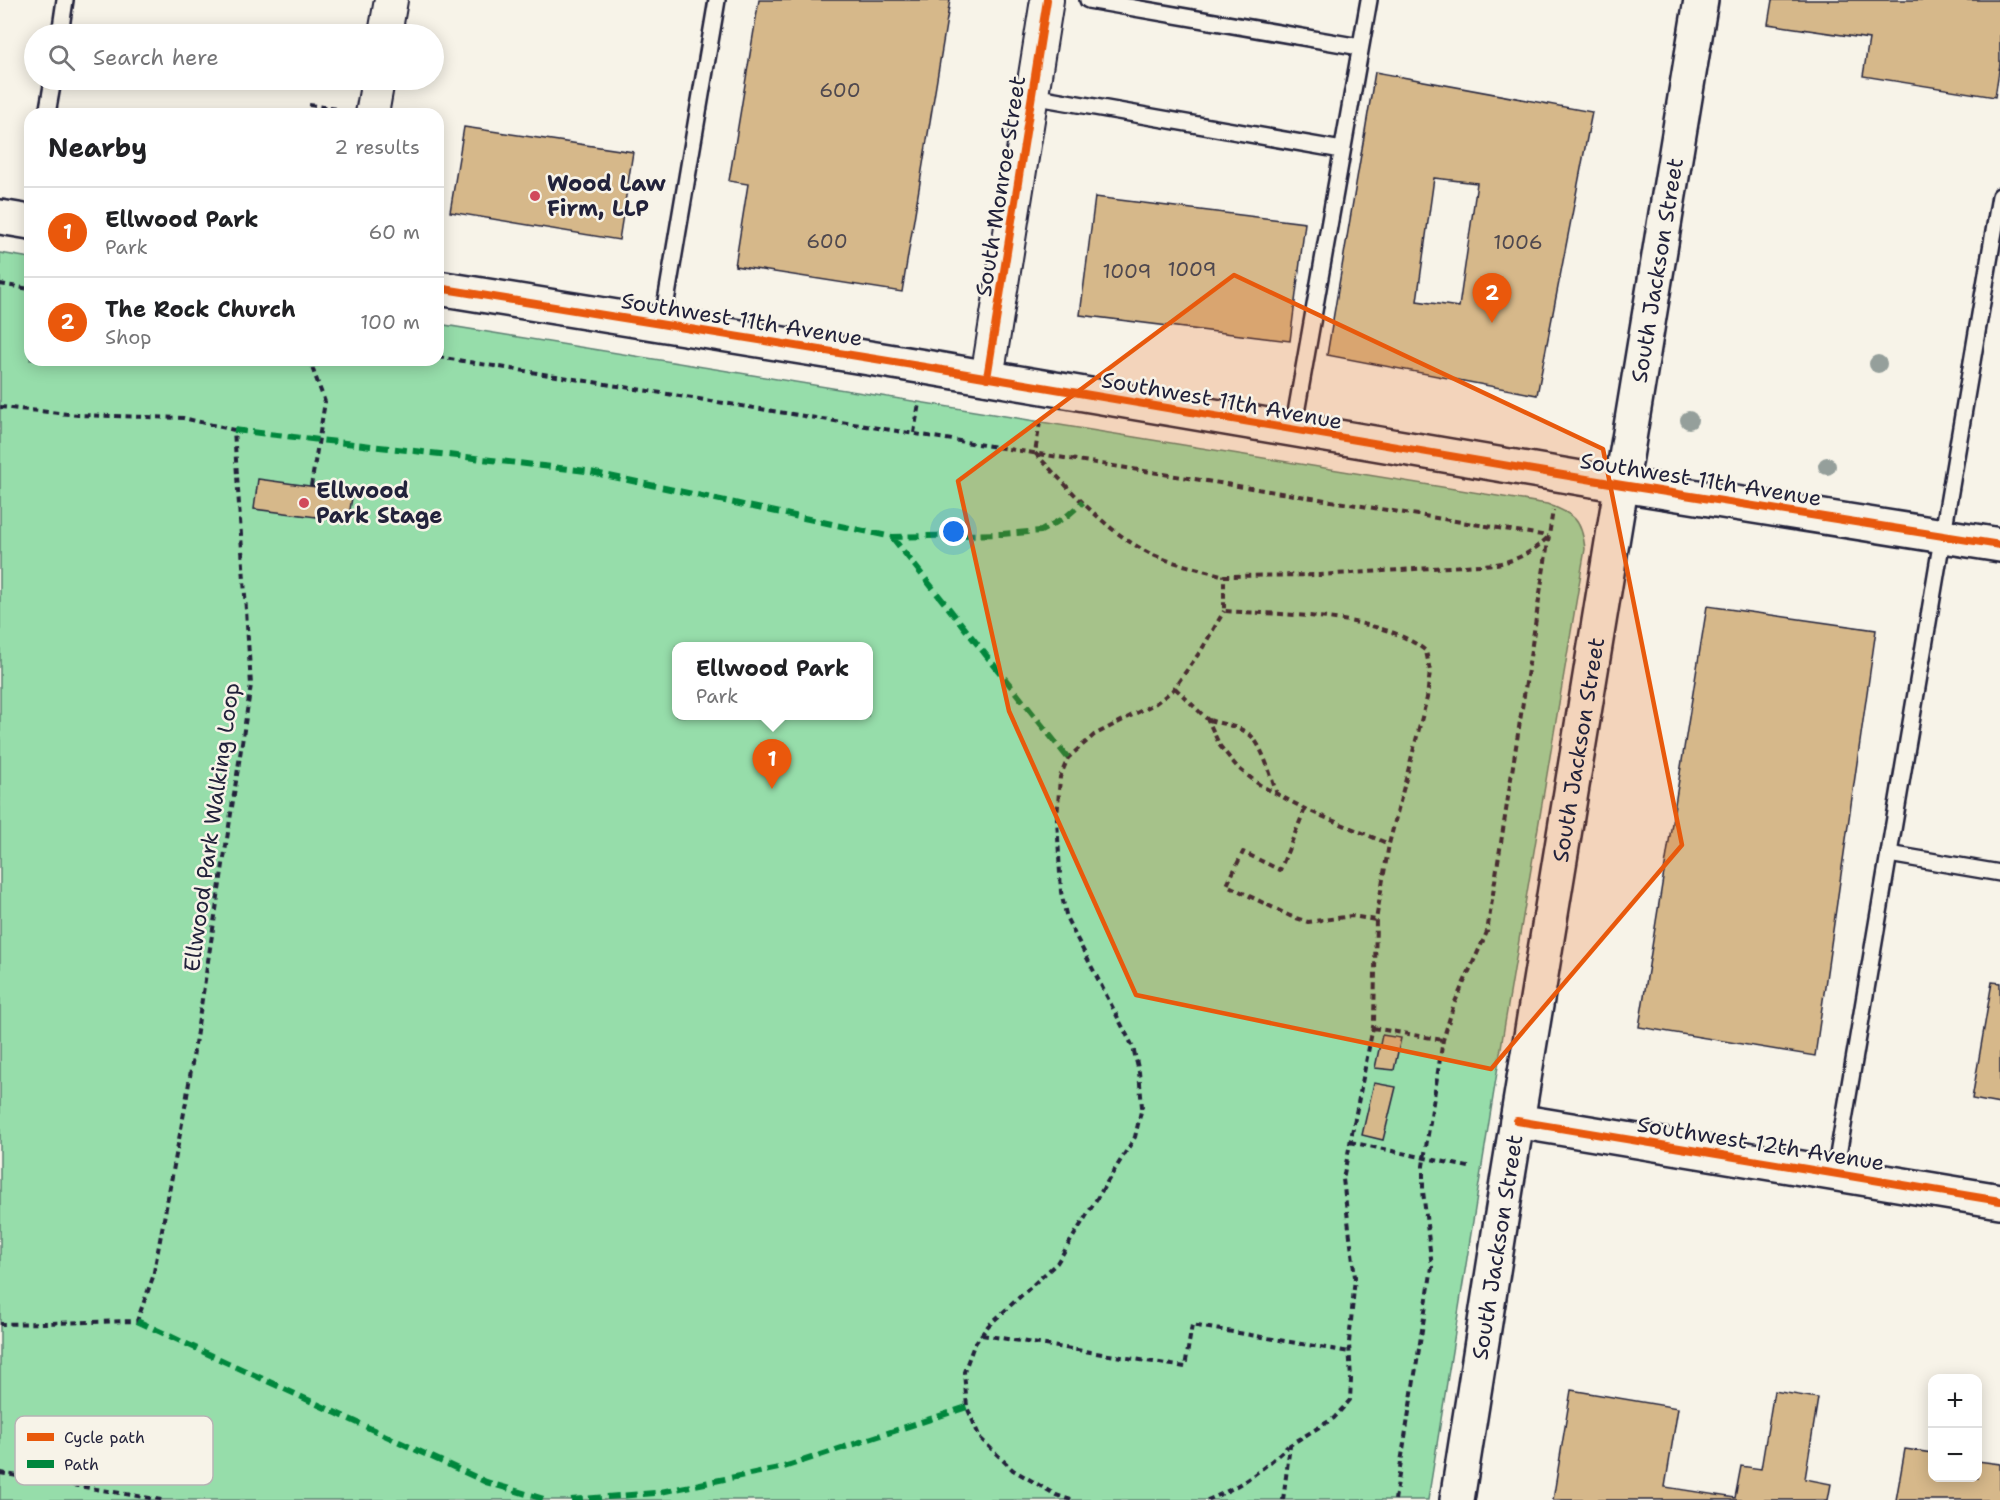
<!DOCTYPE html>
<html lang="en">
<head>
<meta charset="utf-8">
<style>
	:root { --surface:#fff; --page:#f2f2f2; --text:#202124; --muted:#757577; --line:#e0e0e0; --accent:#ea580c }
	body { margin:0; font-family:"Shantell Sans",sans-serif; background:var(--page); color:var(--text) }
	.controls { position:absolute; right:18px; bottom:18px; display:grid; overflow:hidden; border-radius:12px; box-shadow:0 3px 15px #0003 }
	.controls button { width:54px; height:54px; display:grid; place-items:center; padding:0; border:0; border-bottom:2px solid var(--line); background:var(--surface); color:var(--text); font:30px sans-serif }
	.you { position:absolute; left:954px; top:532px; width:21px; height:21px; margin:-15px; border:4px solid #fff; border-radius:50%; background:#1a73e8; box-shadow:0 0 0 9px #1a73e833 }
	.badge { display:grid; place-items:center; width:39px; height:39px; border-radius:50%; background:var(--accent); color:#fff; font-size:20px; font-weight:700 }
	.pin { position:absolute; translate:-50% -50px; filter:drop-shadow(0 2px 3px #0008) }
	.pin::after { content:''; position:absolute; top:32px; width:21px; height:18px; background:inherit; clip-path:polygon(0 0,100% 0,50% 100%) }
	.popup { position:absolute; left:672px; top:642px; width:201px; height:78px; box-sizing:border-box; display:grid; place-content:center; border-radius:12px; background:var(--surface); filter:drop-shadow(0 2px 4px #0005); font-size:20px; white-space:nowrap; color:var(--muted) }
	.popup b { font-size:22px; color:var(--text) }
	.popup::after { content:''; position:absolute; left:50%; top:100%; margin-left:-12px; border:12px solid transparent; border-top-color:var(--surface) }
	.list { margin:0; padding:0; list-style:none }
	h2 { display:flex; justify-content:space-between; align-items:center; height:78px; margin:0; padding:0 24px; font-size:26px }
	h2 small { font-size:20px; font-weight:400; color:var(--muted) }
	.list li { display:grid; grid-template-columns:39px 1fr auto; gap:18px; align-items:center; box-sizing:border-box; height:90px; padding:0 24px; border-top:2px solid var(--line) }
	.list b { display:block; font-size:22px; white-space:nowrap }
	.list p { margin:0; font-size:20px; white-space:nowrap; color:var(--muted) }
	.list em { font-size:20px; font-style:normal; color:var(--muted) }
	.icon { flex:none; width:33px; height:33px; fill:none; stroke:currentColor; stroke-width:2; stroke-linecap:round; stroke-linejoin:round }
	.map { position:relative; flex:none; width:2000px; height:1500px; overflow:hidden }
	.search { position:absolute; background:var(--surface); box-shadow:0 3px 15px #0003; left:24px; top:24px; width:420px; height:66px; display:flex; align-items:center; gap:15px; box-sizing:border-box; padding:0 21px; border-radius:33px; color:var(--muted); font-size:22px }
	.panel { position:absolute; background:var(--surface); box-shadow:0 3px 15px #0003; left:24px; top:108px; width:420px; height:258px; border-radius:18px }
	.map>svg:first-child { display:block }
	.green { fill:#96ddaa; stroke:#5c8072; stroke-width:1.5; fill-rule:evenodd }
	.building { fill:#d6b88a; stroke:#22223b; stroke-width:1.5; fill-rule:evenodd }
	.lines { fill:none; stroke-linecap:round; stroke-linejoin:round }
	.service-casing { stroke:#22223b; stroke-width:20 }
	.minor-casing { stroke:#22223b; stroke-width:36 }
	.tertiary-casing { stroke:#22223b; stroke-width:38 }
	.secondary-casing { stroke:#22223b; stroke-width:38 }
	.path { stroke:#22223b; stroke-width:4; stroke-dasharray:6 4.5; stroke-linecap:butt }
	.service { stroke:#f7f3e8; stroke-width:15 }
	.minor { stroke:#f7f3e8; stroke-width:32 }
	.tertiary { stroke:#f7f3e8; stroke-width:33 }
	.secondary { stroke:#f7f3e8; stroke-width:33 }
	.quiet { stroke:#00873e; stroke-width:6; stroke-dasharray:12 6; stroke-linecap:butt }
	.cycleway-casing { stroke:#f7f3e8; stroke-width:11 }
	.cycleway { stroke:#e8590c; stroke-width:8 }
	.tree { fill:#959f9b }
	.marked { fill:#e8590c; fill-opacity:0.2; stroke:#e8590c; stroke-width:4.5; stroke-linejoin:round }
	.poi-dot { fill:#d1495b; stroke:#f7f3e8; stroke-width:2 }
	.labels { text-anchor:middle; stroke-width:5; stroke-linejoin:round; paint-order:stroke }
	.number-label { font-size:20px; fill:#4f484f }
	.poi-label { font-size:22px; font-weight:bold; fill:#22223b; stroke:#f7f3e8; text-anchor:start }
	.street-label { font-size:22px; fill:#22223b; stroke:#f7f3e8 }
	.key { fill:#f7f3e8; stroke:#b7b4b4; stroke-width:1.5 }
	.key-label { font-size:16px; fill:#22223b }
</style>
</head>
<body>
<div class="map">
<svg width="2000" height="1500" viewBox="0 0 2000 1500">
	<rect width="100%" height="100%" fill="#f7f3e8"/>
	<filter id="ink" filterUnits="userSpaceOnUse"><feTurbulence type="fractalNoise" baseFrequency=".0167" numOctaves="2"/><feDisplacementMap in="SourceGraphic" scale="12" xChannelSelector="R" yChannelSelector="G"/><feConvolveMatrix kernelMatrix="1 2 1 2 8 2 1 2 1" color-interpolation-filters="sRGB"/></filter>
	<g filter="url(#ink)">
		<path class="green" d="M 0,253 L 30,258 L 30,360 L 438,360 L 438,324 L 1547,504 C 1574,514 1582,519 1585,549 L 1504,1029 L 1428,1500 L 0,1500 ZM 676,646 L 868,646 L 868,716 L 676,716 Z"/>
		<path class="building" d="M 759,0 L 950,0 L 902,292 L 735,266 L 748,184 L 729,181 Z
			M 1772,0 L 2000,0 L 2000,64 L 1995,97 L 1863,76 L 1869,39 L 1768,24 Z
			M 1375,72 L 1592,112 L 1537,395 L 1327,355 ZM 1434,178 L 1477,183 L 1459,307 L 1417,301 Z
			M 464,127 L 633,152 L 619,240 L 450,212 Z
			M 1095,197 L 1305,223 L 1290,341 L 1080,315 Z
			M 258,479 L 353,492 L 348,521 L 254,509 Z
			M 1707,606 L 1876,630 L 1815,1056 L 1639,1027 Z
			M 1992,982 L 2000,983 L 2000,1104 L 1972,1099 Z
			M 1382,1035 L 1401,1038 L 1394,1070 L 1375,1068 Z
			M 1374,1083 L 1396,1087 L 1383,1140 L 1362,1135 Z
			M 1571,1390 L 1678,1408 L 1665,1487 L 1735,1498 L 1741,1466 L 1761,1469 L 1774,1391 L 1818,1398 L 1805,1479 L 1831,1484 L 1828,1500 L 1553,1500 Z
			M 1905,1449 L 1932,1453 L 1932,1478 L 1978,1478 L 1978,1461 L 2000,1464 L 2000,1500 L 1896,1500 Z"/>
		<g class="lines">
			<g class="service-casing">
				<path id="service" d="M 1088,0 L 1360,47
					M 60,34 L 65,0
					M 1032,96 L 1342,150
					M 47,114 L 53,80
					M 662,325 L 717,0
					M 1293,430 L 1369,0
					M 1889,854 L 2000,873
					M 1835,1173 L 2000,196"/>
			</g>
			<g class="minor-casing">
				<path id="minor" d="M 385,34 L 391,0
					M 372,114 L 378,80
					M 987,378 L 1047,0"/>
			</g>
			<g class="tertiary-casing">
				<path id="tertiary" d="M 0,217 L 30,222
					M 438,288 L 925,367 L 1622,485 L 2000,545
					M 1517,1121 L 2000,1201"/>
			</g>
			<g class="secondary-casing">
				<g id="secondary">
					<path id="s1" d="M 1457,1500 L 1508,1176 L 1701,0"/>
				</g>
			</g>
			<path class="path" d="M 309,105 L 338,109
				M 0,284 L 30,289
				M 438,357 L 1548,536
				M 0,407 L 78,415 L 183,418 L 234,430 L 251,685 L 186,1102 L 153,1277 L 137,1321 L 0,1324
				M 1040,422 L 1035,453 C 1069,488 1104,530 1149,553 C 1169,563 1202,569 1224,576
				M 914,433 L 919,403
				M 311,486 L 325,402 L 313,370 L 312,360
				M 1175,688 L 1208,720 L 1220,746 L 1238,768 L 1260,785 L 1305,809 L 1389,844
				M 1209,720 C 1222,724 1238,726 1249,734 C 1262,743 1271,778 1277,794
				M 1305,809 L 1280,870 L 1243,852 L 1227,885 L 1290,916 L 1308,922 L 1352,916 L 1376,920
				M 1373,1028 L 1443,1040
				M 1350,1142 L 1473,1168
				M 982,1335 L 1185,1367 L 1192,1325 L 1349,1352
				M 0,1473 L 162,1500
				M 1071,1500 L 1056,1495 L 1013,1470 L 980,1438 L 967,1407 L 964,1372 L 974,1345 L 988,1326 L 1057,1263 L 1135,1137 L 1142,1107 L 1139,1072 L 1133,1047 L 1067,919 L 1061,892 L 1057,819 L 1060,777 L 1068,758 L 1094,735 L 1156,703 L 1172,691 L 1202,649 L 1224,611
				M 1207,1500 C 1239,1488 1264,1469 1288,1446
				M 1283,1500 L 1290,1445 L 1334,1418 L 1350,1400 L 1351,1380 L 1349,1343 L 1355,1277 L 1343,1179 L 1374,1022 L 1376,920 L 1389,844 L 1427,698 L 1430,671 L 1426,651 C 1380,613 1282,615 1224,611 L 1224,576 L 1320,575 L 1496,564 C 1518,560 1533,552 1549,536
				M 1395,1500 L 1432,1267 L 1423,1191 L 1423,1166 L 1443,1040 L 1454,1004 L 1487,932 L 1553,510"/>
			<use href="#service" class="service"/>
			<use href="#minor" class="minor"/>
			<use href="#tertiary" class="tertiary"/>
			<use href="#secondary" class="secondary"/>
			<path class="quiet" d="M 234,430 L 586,471 L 892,537 L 1002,534 L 1041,531 L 1067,516 L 1083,502
				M 892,537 L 1068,758
				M 137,1321 L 486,1482 L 547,1500
				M 571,1500 L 656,1493 L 784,1467 L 967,1407"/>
			<g class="cycleway-casing">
				<path id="cycleway" d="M 438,288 L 925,367 L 1622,485 L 2000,545
					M 987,378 L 1047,0
					M 1517,1121 L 2000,1201"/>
			</g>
			<use href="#cycleway" class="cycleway"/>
		</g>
		<g class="tree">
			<circle cx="1878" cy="364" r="9"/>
			<circle cx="1689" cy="420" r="9"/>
			<circle cx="1827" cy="466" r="9"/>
		</g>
	</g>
	<path class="marked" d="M 1234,275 L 1603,449 L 1682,845 L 1491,1069 L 1136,995 L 1009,711 L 958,481 Z"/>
	<g class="poi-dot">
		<circle cx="535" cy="196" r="6"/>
		<circle cx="304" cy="503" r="6"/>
	</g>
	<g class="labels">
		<g class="number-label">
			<text x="840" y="97">600</text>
			<text x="827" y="248">600</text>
			<text x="1518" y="249">1006</text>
			<text x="1192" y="276">1009</text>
			<text x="1127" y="278">1009</text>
		</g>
		<g class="poi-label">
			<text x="547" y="191">Wood Law<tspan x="547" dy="25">Firm, LLP</tspan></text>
			<text x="316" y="498">Ellwood<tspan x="316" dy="25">Park Stage</tspan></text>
		</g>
		<g class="street-label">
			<text transform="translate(1000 186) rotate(-81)" y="8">South Monroe Street</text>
			<text dy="8" stroke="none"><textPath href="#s1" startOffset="1246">South Jackson Street</textPath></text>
			<text transform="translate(742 319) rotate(9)" y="8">Southwest 11th Avenue</text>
			<text transform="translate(1222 400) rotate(10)" y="8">Southwest 11th Avenue</text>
			<text transform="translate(1701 479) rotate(9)" y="8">Southwest 11th Avenue</text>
			<text dy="8" stroke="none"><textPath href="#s1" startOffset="760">South Jackson Street</textPath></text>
			<text transform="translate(211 827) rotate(-82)" y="8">Ellwood Park Walking Loop</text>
			<text transform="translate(1761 1143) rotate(9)" y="8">Southwest 12th Avenue</text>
			<text dy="8" stroke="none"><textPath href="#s1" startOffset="256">South Jackson Street</textPath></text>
		</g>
	</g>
	<rect x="15" y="1416" width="198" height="69" rx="9" class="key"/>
	<rect x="27" y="1433" width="27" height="8" fill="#e8590c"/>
	<rect x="27" y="1460" width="27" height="8" fill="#00873e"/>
	<g class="key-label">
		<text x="64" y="1443">Cycle path</text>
		<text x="64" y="1470">Path</text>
	</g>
</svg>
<div class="controls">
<button>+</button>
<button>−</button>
</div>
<div class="you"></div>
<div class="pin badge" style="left:772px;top:789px">1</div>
<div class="popup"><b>Ellwood Park</b>Park</div>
<div class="pin badge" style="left:1492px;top:323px">2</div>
<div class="search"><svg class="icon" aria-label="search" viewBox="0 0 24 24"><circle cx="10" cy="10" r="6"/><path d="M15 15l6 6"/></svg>Search here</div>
<section class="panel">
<h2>Nearby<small>2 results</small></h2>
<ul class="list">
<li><span class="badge">1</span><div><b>Ellwood Park</b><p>Park</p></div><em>60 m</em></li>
<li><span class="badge">2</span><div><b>The Rock Church</b><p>Shop</p></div><em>100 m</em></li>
</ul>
</section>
</div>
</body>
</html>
